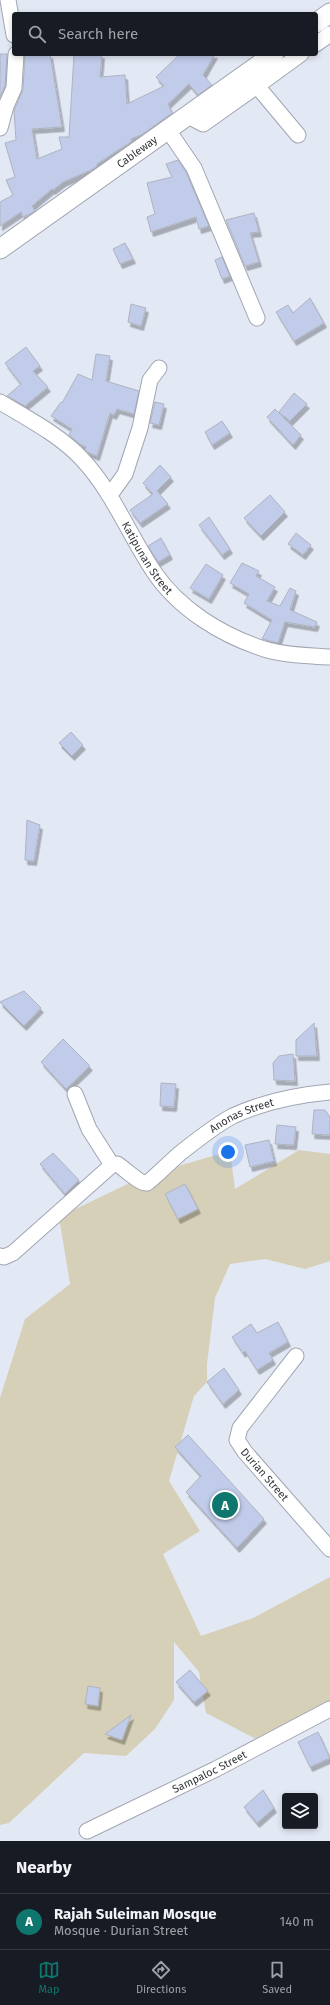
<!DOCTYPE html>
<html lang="en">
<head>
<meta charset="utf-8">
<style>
	:root { --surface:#171b24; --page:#20242c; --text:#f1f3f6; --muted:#9ea1a6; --line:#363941; --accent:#0f766e }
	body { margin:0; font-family:"Fira Sans",sans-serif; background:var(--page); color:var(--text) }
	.controls { position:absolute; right:12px; bottom:12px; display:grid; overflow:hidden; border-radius:4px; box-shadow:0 2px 6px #0003 }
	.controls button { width:36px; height:36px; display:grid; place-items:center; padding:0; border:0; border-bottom:1px solid var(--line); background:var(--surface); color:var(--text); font:20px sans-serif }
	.you { position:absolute; left:228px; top:1152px; width:14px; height:14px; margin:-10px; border:3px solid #fff; border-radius:50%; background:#1a73e8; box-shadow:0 0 0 6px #1a73e833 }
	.badge { display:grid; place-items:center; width:26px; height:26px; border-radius:50%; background:var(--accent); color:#fff; font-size:13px; font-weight:700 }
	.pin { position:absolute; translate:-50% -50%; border:2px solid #fff; box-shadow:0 1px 4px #0006 }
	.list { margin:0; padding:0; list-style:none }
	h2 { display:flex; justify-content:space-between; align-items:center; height:52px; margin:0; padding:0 16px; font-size:17px }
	h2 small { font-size:13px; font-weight:400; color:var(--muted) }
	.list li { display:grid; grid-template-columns:26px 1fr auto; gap:12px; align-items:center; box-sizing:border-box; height:56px; padding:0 16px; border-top:1px solid var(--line) }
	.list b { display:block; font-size:15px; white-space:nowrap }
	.list p { margin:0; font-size:13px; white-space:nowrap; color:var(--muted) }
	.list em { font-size:13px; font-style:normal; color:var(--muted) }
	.icon { flex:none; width:22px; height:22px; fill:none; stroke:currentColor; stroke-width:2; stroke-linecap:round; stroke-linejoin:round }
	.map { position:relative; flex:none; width:330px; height:1841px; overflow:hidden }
	.search { position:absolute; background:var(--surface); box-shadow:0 2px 6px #0003; left:12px; right:12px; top:12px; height:44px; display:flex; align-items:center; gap:10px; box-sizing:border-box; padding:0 14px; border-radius:4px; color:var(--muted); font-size:15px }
	.sheet { height:108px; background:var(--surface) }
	nav { display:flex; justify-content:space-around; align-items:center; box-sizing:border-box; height:56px; border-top:1px solid var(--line); background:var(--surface); font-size:11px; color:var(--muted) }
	nav a { display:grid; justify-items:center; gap:2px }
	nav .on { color:var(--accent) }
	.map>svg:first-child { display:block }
	.green { fill:#d7d0b8 }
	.building { fill:#c1ccea; stroke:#afb3c0; filter:url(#shadow) }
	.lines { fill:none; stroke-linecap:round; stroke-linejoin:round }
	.minor-casing { stroke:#a1a6b2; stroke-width:17 }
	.tertiary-casing { stroke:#a1a6b2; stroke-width:21 }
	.minor { stroke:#fff; stroke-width:15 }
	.tertiary { stroke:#fff; stroke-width:19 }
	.labels { text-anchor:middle; stroke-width:3; stroke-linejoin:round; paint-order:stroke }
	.street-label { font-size:11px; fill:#34363b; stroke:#f3f6fd }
</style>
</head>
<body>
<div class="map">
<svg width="330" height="1841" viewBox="0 0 330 1841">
	<defs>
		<filter id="shadow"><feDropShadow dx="2.5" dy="4.5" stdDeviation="0" flood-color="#0004"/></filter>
	</defs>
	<rect width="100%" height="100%" fill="#e3e8f5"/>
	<path class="green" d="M 299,1150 L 330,1154 L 330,1261 L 305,1269 L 265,1259 L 230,1264 L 215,1298 L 207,1364 L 207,1382 L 194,1396 L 169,1481 L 200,1531 L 163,1554 L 201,1636 L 253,1618 L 330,1577 L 330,1712 L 260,1741 L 206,1713 L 199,1672 L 174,1642 L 174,1700 L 155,1729 L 126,1756 L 84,1753 L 9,1823 L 0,1825 L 0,1398 L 25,1319 L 70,1284 L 59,1217 L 144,1176 L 230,1151 L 235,1189 Z"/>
	<path class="building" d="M 0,54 L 7,54 L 5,86 L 0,97 Z
		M 25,54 L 50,54 L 62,127 L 32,129 L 37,159 L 62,149 L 59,137 L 69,137 L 74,54 L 102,54 L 100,77 L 125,75 L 127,104 L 164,86 L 156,77 L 180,54 L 215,54 L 203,75 L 212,85 L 198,95 L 189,84 L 168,104 L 172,113 L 143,134 L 131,139 L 132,141 L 97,164 L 97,166 L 91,170 L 63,182 L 53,190 L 52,189 L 32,206 L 35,211 L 28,215 L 23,217 L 21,212 L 0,226 L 0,202 L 13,195 L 6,180 L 15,177 L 5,143 L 16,140 L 14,111 L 23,89 Z
		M 178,160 L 186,172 L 209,226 L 199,229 L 196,217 L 151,232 L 147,217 L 155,214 L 147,183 L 172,177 L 166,164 Z
		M 254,213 L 259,232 L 250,233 L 259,262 L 245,266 L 226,220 Z
		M 125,243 L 133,259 L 120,264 L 113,249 Z
		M 222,257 L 230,276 L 222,279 L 215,260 Z
		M 310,298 L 324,323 L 294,341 L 276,312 L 288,305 L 293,313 Z
		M 131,304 L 146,308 L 141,326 L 128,322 Z
		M 26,347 L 40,366 L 33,371 L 48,387 L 25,406 L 7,396 L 21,384 L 5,363 Z
		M 96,354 L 110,356 L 106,381 L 139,391 L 134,414 L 117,409 L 114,415 L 110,413 L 97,456 L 89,453 L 85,450 L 86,447 L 81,445 L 69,435 L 72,429 L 51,416 L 61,402 L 62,403 L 78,374 L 92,380 Z
		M 294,393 L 307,404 L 290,421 L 279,412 Z
		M 155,402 L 164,404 L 159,425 L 150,423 Z
		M 275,409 L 301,435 L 293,445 L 267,417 Z
		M 222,421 L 230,433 L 212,445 L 205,432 Z
		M 160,465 L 171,477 L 157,491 L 168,504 L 140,523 L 130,510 L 153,494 L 143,483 Z
		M 270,495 L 285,512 L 261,536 L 244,518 Z
		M 209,517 L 230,549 L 222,555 L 199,525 Z
		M 296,533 L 311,545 L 303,555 L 288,544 Z
		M 161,538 L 170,555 L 158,562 L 148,546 Z
		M 242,563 L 259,571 L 256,576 L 275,587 L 267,601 L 280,606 L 290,588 L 296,591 L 290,610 L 317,622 L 315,627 L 285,622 L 278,643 L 262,639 L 272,620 L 244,603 L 249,594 L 230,583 Z
		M 206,564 L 223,575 L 209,599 L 190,588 Z
		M 71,732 L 83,745 L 72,756 L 59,743 Z
		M 27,820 L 40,825 L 34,861 L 25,860 Z
		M 24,991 L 41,1008 L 24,1026 L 0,1002 Z
		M 314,1023 L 317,1056 L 296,1056 L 296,1040 Z
		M 63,1039 L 90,1066 L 66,1089 L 41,1062 Z
		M 293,1054 L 295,1081 L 274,1080 L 273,1063 L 279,1056 Z
		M 161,1083 L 176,1084 L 174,1107 L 160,1106 Z
		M 314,1110 L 325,1110 L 330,1117 L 330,1135 L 312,1134 Z
		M 277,1125 L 296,1127 L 294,1145 L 275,1144 Z
		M 269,1140 L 274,1161 L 250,1167 L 245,1145 Z
		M 53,1153 L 79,1180 L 65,1194 L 40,1164 Z
		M 185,1184 L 198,1209 L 178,1219 L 165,1194 Z
		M 278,1322 L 288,1342 L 269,1353 L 273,1360 L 257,1370 L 245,1351 L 243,1353 L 232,1337 L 251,1324 L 257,1333 Z
		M 224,1368 L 239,1390 L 223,1404 L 207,1382 Z
		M 188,1435 L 264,1519 L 237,1548 L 186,1492 L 201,1476 L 175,1447 Z
		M 190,1670 L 208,1691 L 194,1702 L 176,1682 Z
		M 88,1686 L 100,1688 L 98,1706 L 85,1704 Z
		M 131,1715 L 122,1740 L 105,1734 Z
		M 318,1732 L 330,1758 L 310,1767 L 298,1742 Z
		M 263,1790 L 274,1808 L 257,1823 L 244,1807 Z"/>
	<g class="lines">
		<g class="minor-casing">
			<g id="minor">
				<path d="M 8,0 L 14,35"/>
				<path d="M 316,44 L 330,34"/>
				<path d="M 257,86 L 301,54"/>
				<path d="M 188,116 L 203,124 L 257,86 L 298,135"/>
				<path d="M 0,128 L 6,106 L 14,88 L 16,54"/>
				<path d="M 168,130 L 194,168 L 257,318"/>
				<path id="s1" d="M 0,402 C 27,418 61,436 82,459 C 113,492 129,535 154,572 C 179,609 221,635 264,649 C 284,655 309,656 330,657"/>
				<path d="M 110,495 L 125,474 L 140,428 L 150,380 L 159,368"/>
				<path d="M 75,1094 L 89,1129 L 112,1165"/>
				<path id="s2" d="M 0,1256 L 4,1257 L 13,1253 L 112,1165 L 117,1164 C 124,1168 140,1184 147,1183 C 150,1182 177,1155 183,1151 C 197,1140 217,1124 233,1116 C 263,1102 297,1095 330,1092"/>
				<path id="s3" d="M 296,1356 L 240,1428 L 237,1440 L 245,1452 L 330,1549"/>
				<path id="s4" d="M 87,1831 L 216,1769 L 330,1709"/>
			</g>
		</g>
		<g class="tertiary-casing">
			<g id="tertiary">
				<path d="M 316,23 L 330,13"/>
				<path id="s5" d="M 0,249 L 274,54"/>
			</g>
		</g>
		<use href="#minor" class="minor"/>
		<use href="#tertiary" class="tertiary"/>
	</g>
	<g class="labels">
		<g class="street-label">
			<text dy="4" stroke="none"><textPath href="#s5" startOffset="168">Cableway</textPath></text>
			<text dy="4" stroke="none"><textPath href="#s1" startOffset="219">Katipunan Street</textPath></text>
			<text dy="4" stroke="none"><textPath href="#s2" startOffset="305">Anonas Street</textPath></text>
			<text dy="4" stroke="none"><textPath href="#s3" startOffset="148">Durian Street</textPath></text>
			<text dy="4" stroke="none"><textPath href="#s4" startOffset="136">Sampaloc Street</textPath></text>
		</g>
	</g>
</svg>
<div class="controls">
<button><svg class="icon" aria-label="layers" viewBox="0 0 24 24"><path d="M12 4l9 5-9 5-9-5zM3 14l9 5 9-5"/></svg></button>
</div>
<div class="you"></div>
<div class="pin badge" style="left:225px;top:1505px">A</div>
<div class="search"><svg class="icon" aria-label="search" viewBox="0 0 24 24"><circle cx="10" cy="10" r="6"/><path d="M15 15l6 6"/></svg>Search here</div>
</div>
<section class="sheet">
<h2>Nearby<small></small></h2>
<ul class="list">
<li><span class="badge">A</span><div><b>Rajah Suleiman Mosque</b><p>Mosque · Durian Street</p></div><em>140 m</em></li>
</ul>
</section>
<nav>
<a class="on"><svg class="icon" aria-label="map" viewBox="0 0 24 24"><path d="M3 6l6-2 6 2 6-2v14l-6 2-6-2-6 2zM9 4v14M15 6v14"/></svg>Map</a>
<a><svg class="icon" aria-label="directions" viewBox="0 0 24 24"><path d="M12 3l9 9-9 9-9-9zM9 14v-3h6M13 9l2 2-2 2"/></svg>Directions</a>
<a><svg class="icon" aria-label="saved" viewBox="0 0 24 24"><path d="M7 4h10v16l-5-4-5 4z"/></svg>Saved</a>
</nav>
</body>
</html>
